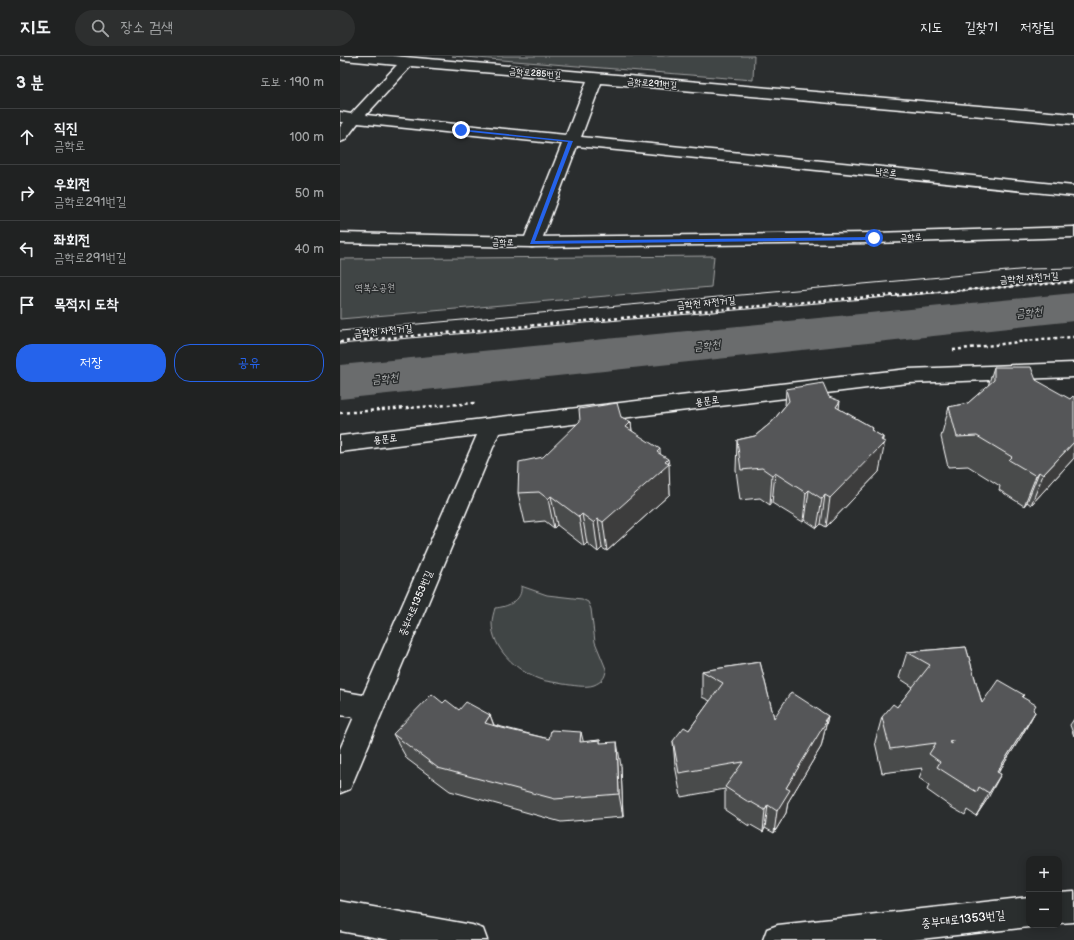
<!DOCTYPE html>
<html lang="ko">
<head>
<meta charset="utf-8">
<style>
	:root { --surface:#202222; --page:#2d2f2f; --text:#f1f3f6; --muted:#a2a4a5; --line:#3d3f40; --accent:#2563eb }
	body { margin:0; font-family:"Balsamiq Sans","Poor Story",sans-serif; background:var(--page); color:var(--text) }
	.controls { position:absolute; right:12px; bottom:12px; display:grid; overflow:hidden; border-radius:8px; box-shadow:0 2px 10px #0003 }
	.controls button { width:36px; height:36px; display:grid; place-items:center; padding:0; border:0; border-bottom:1px solid var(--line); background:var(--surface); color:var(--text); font:20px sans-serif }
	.stop { position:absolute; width:12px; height:12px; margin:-9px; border:3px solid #2563eb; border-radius:50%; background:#fff }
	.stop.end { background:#2563eb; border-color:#fff; box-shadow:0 1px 4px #0008 }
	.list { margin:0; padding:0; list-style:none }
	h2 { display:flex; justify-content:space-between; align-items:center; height:52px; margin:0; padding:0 16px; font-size:17px }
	h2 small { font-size:13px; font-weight:400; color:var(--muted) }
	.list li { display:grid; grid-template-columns:26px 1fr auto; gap:12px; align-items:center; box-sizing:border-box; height:56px; padding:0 16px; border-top:1px solid var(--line) }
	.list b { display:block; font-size:15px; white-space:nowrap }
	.list p { margin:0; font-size:13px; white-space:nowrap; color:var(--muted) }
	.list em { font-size:13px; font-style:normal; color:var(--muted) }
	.actions { display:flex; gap:8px; padding:12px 16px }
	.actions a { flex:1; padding:9px 0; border:1px solid var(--accent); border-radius:16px; text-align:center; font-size:14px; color:var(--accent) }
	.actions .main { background:var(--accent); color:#fff }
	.icon { flex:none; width:22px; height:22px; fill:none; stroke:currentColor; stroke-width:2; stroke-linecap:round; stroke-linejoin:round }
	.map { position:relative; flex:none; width:734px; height:884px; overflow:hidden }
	header { display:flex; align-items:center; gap:24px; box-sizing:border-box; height:56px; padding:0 20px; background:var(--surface); border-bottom:1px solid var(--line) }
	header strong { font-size:19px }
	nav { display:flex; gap:22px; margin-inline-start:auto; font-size:14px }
	.search { width:280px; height:36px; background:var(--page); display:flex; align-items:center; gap:10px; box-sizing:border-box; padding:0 14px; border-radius:22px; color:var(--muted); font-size:15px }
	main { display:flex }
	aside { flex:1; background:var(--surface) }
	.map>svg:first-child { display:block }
	.green { fill:#414445; stroke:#a0a2a2 }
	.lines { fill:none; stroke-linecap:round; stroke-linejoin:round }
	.river { fill:#6a6c6d; fill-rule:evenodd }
	.minor-casing { stroke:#fff; stroke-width:3 }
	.secondary-casing { stroke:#fff; stroke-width:3 }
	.path { stroke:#fff; stroke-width:2.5; stroke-dasharray:3 3; stroke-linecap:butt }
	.minor { fill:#2a2d2e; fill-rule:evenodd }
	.secondary { fill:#2a2d2e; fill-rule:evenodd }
	.tram { stroke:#fff; stroke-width:1 }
	.wall { fill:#494b4c; stroke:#fff }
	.shaded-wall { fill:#3c3d3e; stroke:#fff }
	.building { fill:#555758; stroke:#fff; fill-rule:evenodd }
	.route { fill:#2563eb }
	.labels { text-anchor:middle; stroke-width:3; stroke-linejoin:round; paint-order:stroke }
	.far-street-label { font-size:9px; fill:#fff; stroke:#2a2d2e }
	.street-label { font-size:10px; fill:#fff; stroke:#2a2d2e }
	.park-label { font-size:10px; fill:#b3b4b5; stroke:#2a2d2e }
	.water-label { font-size:11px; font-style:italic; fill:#b4b6b6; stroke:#2a2d2e }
	.near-street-label { font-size:12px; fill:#fff; stroke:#2a2d2e }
</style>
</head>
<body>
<header>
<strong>지도</strong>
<div class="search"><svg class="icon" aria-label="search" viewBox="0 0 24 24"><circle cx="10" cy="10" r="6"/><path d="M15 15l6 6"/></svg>장소 검색</div>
<nav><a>지도</a><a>길찾기</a><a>저장됨</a></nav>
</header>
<main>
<aside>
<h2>3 분<small>도보 · 190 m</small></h2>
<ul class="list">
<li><svg class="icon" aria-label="ahead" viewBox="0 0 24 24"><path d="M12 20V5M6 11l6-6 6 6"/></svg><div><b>직진</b><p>금학로</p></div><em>100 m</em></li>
<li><svg class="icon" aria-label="right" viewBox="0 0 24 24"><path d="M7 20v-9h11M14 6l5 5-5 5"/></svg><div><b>우회전</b><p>금학로291번길</p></div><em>50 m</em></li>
<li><svg class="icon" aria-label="left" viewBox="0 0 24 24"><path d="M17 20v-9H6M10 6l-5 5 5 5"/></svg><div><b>좌회전</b><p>금학로291번길</p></div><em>40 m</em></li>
<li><svg class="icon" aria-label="arrive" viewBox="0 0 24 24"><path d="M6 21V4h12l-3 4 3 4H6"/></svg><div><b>목적지 도착</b></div></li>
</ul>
<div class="actions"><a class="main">저장</a><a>공유</a></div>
</aside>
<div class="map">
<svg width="734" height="884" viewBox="0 0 734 884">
	<rect width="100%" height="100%" fill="#2a2d2e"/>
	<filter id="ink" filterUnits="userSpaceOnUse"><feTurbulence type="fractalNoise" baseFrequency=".025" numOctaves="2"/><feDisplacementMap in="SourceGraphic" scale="8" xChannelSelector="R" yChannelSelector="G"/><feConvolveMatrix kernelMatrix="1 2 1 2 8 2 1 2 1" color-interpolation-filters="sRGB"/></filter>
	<g filter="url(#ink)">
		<path class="green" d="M 112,0 L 414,0 L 413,24 Z
			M 374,200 L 371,231 L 0,263 L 0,203 Z
			M 181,530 L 207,539 L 242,543 L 248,546 L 251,553 L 255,586 L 266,613 C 266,622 261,626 254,629 C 246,632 231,629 223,628 C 216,626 206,626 199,623 C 177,615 152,593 152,567 C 152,562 154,556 155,552 C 167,551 183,545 181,530 Z"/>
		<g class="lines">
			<path class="river" d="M 734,237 L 734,265 L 0,343 L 0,309 Z"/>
			<g class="minor-casing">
				<path id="minor" d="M 0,0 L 53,0 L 734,58 L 734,68 L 261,27 L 241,81 L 734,130 L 734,140 L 237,90 L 201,186 L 198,190 L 192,191 L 186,190 L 183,186 L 222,88 L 18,67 L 5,84 L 0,86 L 0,71 L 4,66 L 0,66 L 0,56 L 11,58 L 57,9 L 4,4 L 0,3 ZM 71,10 L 247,25 L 226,79 L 26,59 Z
					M 734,307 L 734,321 L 568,327 L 159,377 L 10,733 L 0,737 L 0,693 L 14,661 L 0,659 L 0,635 L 23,639 L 137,379 L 0,396 L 0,380 L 568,313 Z
					M 734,836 L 734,866 L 719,867 L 719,837 Z
					M 689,841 L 689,869 L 693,869 L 689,871 L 571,884 L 423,884 L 427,873 L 438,869 Z
					M 0,845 L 132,869 L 143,873 L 147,884 L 50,884 L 0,875 Z"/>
			</g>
			<g class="secondary-casing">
				<path id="secondary" d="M 734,171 L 734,181 L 534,187 L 192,191 L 0,187 L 0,177 L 192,181 L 534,177 Z"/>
			</g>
			<path class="path" d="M 0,286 L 502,243 L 734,226
				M 613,294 L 703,283 L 734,281
				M 0,357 L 135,347"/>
			<use href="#minor" class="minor"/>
			<use href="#secondary" class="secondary"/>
			<path class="tram" d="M 0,275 L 690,213 L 734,212
				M 0,288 L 734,225"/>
		</g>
		<path class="wall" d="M 654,311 L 696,324 L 734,402 L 691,449 L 687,446 L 684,450 L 659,434 L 660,430 L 628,410 L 608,411 L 601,381 L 609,351 L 628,347 L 648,330 Z
			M 446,333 L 489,341 L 499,353 L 533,372 L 532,375 L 543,381 L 539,416 L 486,471 L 481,468 L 477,472 L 465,464 L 463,466 L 432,447 L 430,449 L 420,442 L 400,444 L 396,414 L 397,384 L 415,380 L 432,366 L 445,350 Z
			M 281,361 L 291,366 L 292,375 L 320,398 L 328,408 L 330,438 L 267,495 L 262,492 L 258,496 L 247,487 L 244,490 L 217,469 L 214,472 L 205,465 L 185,467 L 178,437 Z
			M 626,591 L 642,647 L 682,641 L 693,654 L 695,656 L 681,681 L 658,717 L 648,742 L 636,760 L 627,754 L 625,759 L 611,751 L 587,734 L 589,729 L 579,722 L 583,712 L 542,717 L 535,686 L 542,661 L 557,651 L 573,631 L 559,622 L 567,596 Z
			M 420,606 L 434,662 L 488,660 L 481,691 L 448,746 L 446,757 L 434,777 L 425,772 L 423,776 L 409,768 L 409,770 L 385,754 L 385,733 L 341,741 L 335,709 L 333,685 L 349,674 L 370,645 L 362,641 L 362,615 Z
			M 119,654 L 150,659 L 154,669 L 209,683 L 244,686 L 260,684 L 260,687 L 281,710 L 283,761 L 221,766 L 110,735 L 67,703 L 53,678 Z
			M 734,663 L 734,680 L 730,669 Z"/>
		<path class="shaded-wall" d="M 500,345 L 496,376 L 496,351 Z
			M 291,366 L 294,396 L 286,371 Z
			M 543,381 L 542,390 L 545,386 L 539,416 L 486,471 L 490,442 Z
			M 734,386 L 734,402 L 691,449 L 703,419 Z
			M 320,393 L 321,416 L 325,406 L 328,403 L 329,409 L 329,408 L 330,438 L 267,495 L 263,466 L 317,396 Z
			M 699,416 L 687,446 L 684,450 L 696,420 Z
			M 435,417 L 432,447 L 430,449 L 432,419 Z
			M 469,434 L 465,464 L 463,466 L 466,437 Z
			M 485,439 L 481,468 L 477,472 L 482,443 Z
			M 211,440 L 217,469 L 214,472 L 208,443 Z
			M 242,458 L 247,487 L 244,490 L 239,461 Z
			M 258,463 L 262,492 L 258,496 L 254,467 Z
			M 695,656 L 681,681 L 646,736 L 657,716 Z
			M 150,659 L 159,684 L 145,667 Z
			M 488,660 L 481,691 L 448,746 L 446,757 L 434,777 L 437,755 L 446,732 Z
			M 241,676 L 247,701 L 240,686 Z
			M 277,686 L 281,710 L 283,761 L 279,738 Z
			M 661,718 L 648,742 L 636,760 L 649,737 Z
			M 428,749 L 425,772 L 423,776 L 425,754 Z"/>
		<path class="building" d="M 654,311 L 691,311 L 696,324 L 730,343 L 733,340 L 734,341 L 734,386 L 703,419 L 699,416 L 696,420 L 669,404 L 672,401 L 637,380 L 617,381 L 609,351 L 628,347 L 654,324 Z
			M 483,327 L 489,341 L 500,345 L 496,351 L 533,372 L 531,374 L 543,381 L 541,384 L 545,386 L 490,442 L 485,439 L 482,443 L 469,434 L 466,437 L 435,417 L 432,419 L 422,412 L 401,414 L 397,384 L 415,380 L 432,366 L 449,345 L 446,333 Z
			M 277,347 L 281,361 L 291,366 L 286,371 L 320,393 L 317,396 L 328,403 L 325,406 L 329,408 L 263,466 L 258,463 L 254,467 L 242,458 L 239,461 L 211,440 L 208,443 L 199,436 L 178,437 L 179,406 L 203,401 L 240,365 L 239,353 Z
			M 626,591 L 642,647 L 658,624 L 684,639 L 682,641 L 696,649 L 693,654 L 695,656 L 657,716 L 661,718 L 649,737 L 639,731 L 637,736 L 622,727 L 597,711 L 600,706 L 589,698 L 596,687 L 550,693 L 542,661 L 553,648 L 557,651 L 590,609 L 567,596 ZM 613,685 L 612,688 L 609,686 Z
			M 420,606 L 434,662 L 451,636 L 488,660 L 484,665 L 486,666 L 446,732 L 450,734 L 437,755 L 428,749 L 425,754 L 411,746 L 410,747 L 385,731 L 403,706 L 339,717 L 333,685 L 344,671 L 349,674 L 383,627 L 362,615 Z
			M 92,638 L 103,647 L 106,644 L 119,654 L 126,646 L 150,659 L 145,667 L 162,672 L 209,683 L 211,674 L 241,676 L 240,686 L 260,684 L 260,687 L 277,686 L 279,738 L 215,743 L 98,712 L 53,678 Z"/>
	</g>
	<path class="route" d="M 119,73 L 233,85 L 195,185 L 534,181 L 536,182 L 534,184 L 190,188 L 228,86 L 121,75 Z"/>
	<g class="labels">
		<g class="far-street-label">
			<text transform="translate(195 17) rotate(5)" y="3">금학로285번길</text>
			<text transform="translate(312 27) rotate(5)" y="3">금학로291번길</text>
			<text transform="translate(546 116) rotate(6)" y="3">낙은로</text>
			<text transform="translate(571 181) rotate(-2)" y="3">금학로</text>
			<text transform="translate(163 186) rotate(1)" y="3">금학로</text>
		</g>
		<g class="street-label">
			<text transform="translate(689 221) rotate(-4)" y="4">금학천 자전거길</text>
			<text transform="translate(366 246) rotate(-5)" y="4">금학천 자전거길</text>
			<text transform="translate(43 274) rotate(-5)" y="4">금학천 자전거길</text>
			<text transform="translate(367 344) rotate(-7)" y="4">용문로</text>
			<text transform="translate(45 382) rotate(-6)" y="4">용문로</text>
			<text transform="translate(75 547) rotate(-67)" y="4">중부대로1353번길</text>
		</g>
		<g class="park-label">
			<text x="35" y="235">역북소공원</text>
		</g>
		<g class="water-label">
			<text transform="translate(689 256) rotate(-6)" y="4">금학천</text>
			<text transform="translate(367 289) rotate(-6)" y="4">금학천</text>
			<text transform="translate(45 322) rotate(-6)" y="4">금학천</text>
		</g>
		<g class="near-street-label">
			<text transform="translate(623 863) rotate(-6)" y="4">중부대로1353번길</text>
		</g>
	</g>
</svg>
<div class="controls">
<button>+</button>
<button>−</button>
</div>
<div class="stop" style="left:534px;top:182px"></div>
<div class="stop end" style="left:121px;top:74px"></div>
</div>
</main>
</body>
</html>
